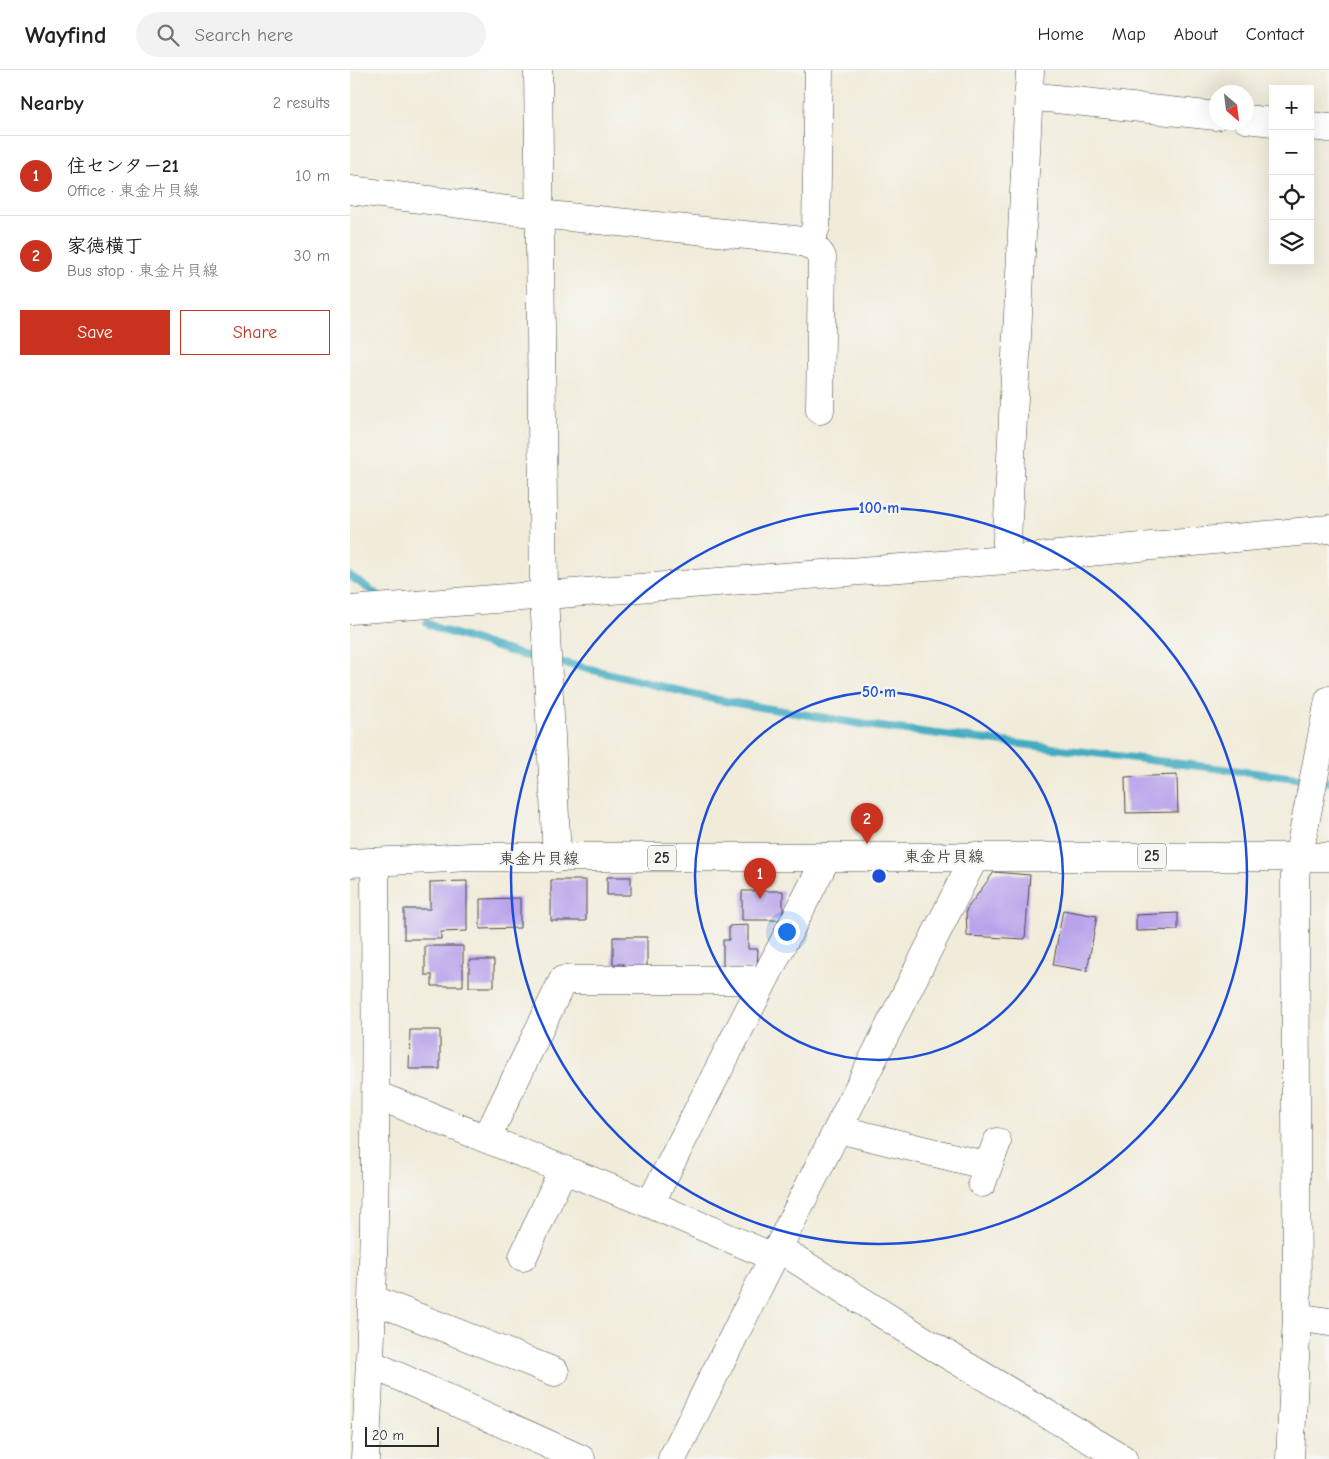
<!DOCTYPE html>
<html lang="en">
<head>
<meta charset="utf-8">
<style>
	:root { --surface:#fff; --page:#f2f2f2; --text:#202124; --muted:#757577; --line:#e0e0e0; --accent:#c8321e }
	body { margin:0; font-family:"Comic Neue","Klee One",sans-serif; background:var(--page); color:var(--text) }
	.controls { position:absolute; right:15px; top:15px; display:grid; overflow:hidden; border-radius:0px; box-shadow:0 5px 20px #0002 }
	.controls button { width:45px; height:45px; display:grid; place-items:center; padding:0; border:0; border-bottom:1px solid var(--line); background:var(--surface); color:var(--text); font:25px sans-serif }
	.compass { position:absolute; left:859px; top:15px; width:45px; height:45px; border-radius:50%; background:var(--surface); box-shadow:0 5px 20px #0002; rotate:152deg }
	.scale { position:absolute; left:15px; bottom:12px; width:74px; box-sizing:border-box; padding-left:5px; border:2px solid #2b2b2b; border-top:0; font-size:14px; line-height:18px; white-space:nowrap; color:#2b2b2b; -webkit-text-stroke:4px #f6f6f2; paint-order:stroke }
	.you { position:absolute; left:436px; top:861px; width:18px; height:18px; margin:-12px; border:4px solid #fff; border-radius:50%; background:#1a73e8; box-shadow:0 0 0 8px #1a73e833 }
	.badge { display:grid; place-items:center; width:32px; height:32px; border-radius:50%; background:var(--accent); color:#fff; font-size:16px; font-weight:700 }
	.pin { position:absolute; translate:-50% -41px; filter:drop-shadow(0 1px 2px #0008) }
	.pin::after { content:''; position:absolute; top:26px; width:18px; height:15px; background:inherit; clip-path:polygon(0 0,100% 0,50% 100%) }
	.list { margin:0; padding:0; list-style:none }
	h2 { display:flex; justify-content:space-between; align-items:center; height:65px; margin:0; padding:0 20px; font-size:21px }
	h2 small { font-size:16px; font-weight:400; color:var(--muted) }
	.list li { display:grid; grid-template-columns:32px 1fr auto; gap:15px; align-items:center; box-sizing:border-box; height:80px; padding:0 20px; border-top:1px solid var(--line) }
	.list b { display:block; font-size:19px; white-space:nowrap }
	.list p { margin:0; font-size:16px; white-space:nowrap; color:var(--muted) }
	.list em { font-size:16px; font-style:normal; color:var(--muted) }
	.actions { display:flex; gap:10px; padding:15px 20px }
	.actions a { flex:1; padding:11px 0; border:1px solid var(--accent); border-radius:0px; text-align:center; font-size:18px; color:var(--accent) }
	.actions .main { background:var(--accent); color:#fff }
	.icon { flex:none; width:28px; height:28px; fill:none; stroke:currentColor; stroke-width:2; stroke-linecap:round; stroke-linejoin:round }
	.map { position:relative; flex:none; width:979px; height:1389px; overflow:hidden }
	header { display:flex; align-items:center; gap:30px; box-sizing:border-box; height:70px; padding:0 25px; background:var(--surface); border-bottom:1px solid var(--line) }
	header strong { font-size:24px }
	nav { display:flex; gap:28px; margin-inline-start:auto; font-size:18px }
	.search { width:350px; height:45px; background:var(--page); display:flex; align-items:center; gap:12px; box-sizing:border-box; padding:0 18px; border-radius:28px; color:var(--muted); font-size:19px }
	main { display:flex }
	aside { flex:1; background:var(--surface) }
	.map>svg:first-child { display:block }
	.lines { fill:none; stroke-linecap:round; stroke-linejoin:round }
	.stream { stroke:#42acc1; stroke-width:8 }
	.building { fill:#b9a4eb }
	.minor-casing { stroke:#494845; stroke-width:29 }
	.major-casing { stroke:#494845; stroke-width:29 }
	.minor { stroke:#fff; stroke-width:28 }
	.major { stroke:#fff; stroke-width:28 }
	.ring { fill:none; stroke:#1d4ed8; stroke-width:2.5 }
	.labels { text-anchor:middle; stroke-width:4.5; stroke-linejoin:round; paint-order:stroke }
	.shield { fill:#f6f6f2; stroke:#686867; stroke-width:1 }
	.shield-label { font-size:15px; font-weight:bold; fill:#2b2b2b }
	.street-label { font-size:16px; fill:#2b2b2b; stroke:#f6f6f2 }
	.centre { fill:#1d4ed8; stroke:#f6f6f2; stroke-width:2.5 }
	.ring-label { font-size:15px; text-anchor:middle; font-weight:bold; fill:#1d4ed8; stroke:#f6f6f2; stroke-width:4.5; stroke-linejoin:round; paint-order:stroke }
</style>
</head>
<body>
<header>
<strong>Wayfind</strong>
<div class="search"><svg class="icon" aria-label="search" viewBox="0 0 24 24"><circle cx="10" cy="10" r="6"/><path d="M15 15l6 6"/></svg>Search here</div>
<nav><a>Home</a><a>Map</a><a>About</a><a>Contact</a></nav>
</header>
<main>
<aside>
<h2>Nearby<small>2 results</small></h2>
<ul class="list">
<li><span class="badge">1</span><div><b>住センター21</b><p>Office · 東金片貝線</p></div><em>10 m</em></li>
<li><span class="badge">2</span><div><b>家徳横丁</b><p>Bus stop · 東金片貝線</p></div><em>30 m</em></li>
</ul>
<div class="actions"><a class="main">Save</a><a>Share</a></div>
</aside>
<div class="map">
<svg width="979" height="1389" viewBox="0 0 979 1389">
	<rect width="100%" height="100%" fill="#f6f6f2"/>
	<filter id="ink" filterUnits="userSpaceOnUse"><feTurbulence type="fractalNoise" baseFrequency=".02" numOctaves="2"/><feDisplacementMap in="SourceGraphic" scale="10" xChannelSelector="R" yChannelSelector="G"/><feConvolveMatrix kernelMatrix="1 2 1 2 8 2 1 2 1" color-interpolation-filters="sRGB"/></filter>
	<filter id="wash" filterUnits="userSpaceOnUse"><feTurbulence type="fractalNoise" baseFrequency=".0096" numOctaves="4" result="noise"/><feDisplacementMap in="SourceGraphic" scale="20" xChannelSelector="R" yChannelSelector="G"/><feGaussianBlur stdDeviation="1.12" result="paint"/><feColorMatrix in="noise" values="0 0 0 0 0 0 0 0 0 0 0 0 0 0 0 0 0 1.4 0 .05"/><feComposite in="paint" operator="in"/></filter>
	<g filter="url(#wash)">
		<rect width="100%" height="100%" fill="#f1ecda"/>
		<g class="lines">
			<path class="stream" d="M 0,506 L 31,527
				M 77,553 L 89,559 L 172,585 L 190,588
				M 214,593 L 368,630 L 523,656 L 979,712"/>
		</g>
		<g id="blocks">
			<path class="building" d="M 827,705 L 828,742 L 776,743 L 775,707 Z
				M 644,802 L 680,805 L 675,869 L 617,866 L 616,840 Z
				M 257,807 L 281,807 L 281,825 L 257,825 Z
				M 201,810 L 236,810 L 236,851 L 201,851 Z
				M 117,811 L 117,861 L 91,862 L 91,869 L 54,869 L 54,839 L 80,839 L 80,812 Z
				M 392,821 L 433,821 L 433,850 L 392,850 Z
				M 170,828 L 170,858 L 130,859 L 130,829 Z
				M 713,840 L 747,846 L 737,901 L 703,895 Z
				M 828,843 L 828,860 L 786,861 L 786,845 Z
				M 398,855 L 398,879 L 408,879 L 407,900 L 373,900 L 373,870 L 379,870 L 379,856 Z
				M 263,867 L 297,867 L 297,897 L 273,897 L 274,894 L 263,894 Z
				M 75,876 L 113,876 L 113,916 L 82,916 L 82,905 L 75,905 Z
				M 119,890 L 144,890 L 144,917 L 119,917 Z
				M 60,960 L 90,960 L 90,999 L 59,999 Z"/>
		</g>
	</g>
	<g filter="url(#ink)">
		<use href="#blocks" fill-opacity="0" stroke="#494845" stroke-width="1"/>
		<g class="lines">
			<g class="minor-casing">
				<path id="minor" d="M 188,0 L 194,525 L 207,788
					M 678,26 L 866,46
					M 896,49 L 923,52
					M 960,56 L 979,58
					M 0,120 L 189,144 L 445,170 C 458,174 465,175 472,187 L 470,340
					M 458,174 L 466,157 L 469,0
					M 656,490 L 680,0
					M 0,540 L 656,490 L 979,459
					M 26,1025 L 300,1134 L 423,1187
					M 488,1059 L 638,1096
					M 137,1068 L 213,910 L 413,910
					M 632,1113 L 647,1072
					M 300,1134 L 477,787
					M 428,1178 L 586,1278 L 773,1389
					M 173,1187 L 213,1099
					M 22,1229 L 205,1302
					M 947,1247 L 979,1252
					M 21,1294 L 231,1389
					M 15,1389 C 27,1190 26,991 25,792
					M 322,1389 L 625,786
					M 940,1389 L 947,1247 L 945,805 L 979,630"/>
			</g>
			<g class="major-casing">
				<path id="major" d="M 0,793 L 121,787 L 979,787"/>
			</g>
			<use href="#minor" class="minor"/>
			<use href="#major" class="major"/>
		</g>
	</g>
	<g class="ring">
		<circle cx="529" cy="806" r="184"/>
		<circle cx="529" cy="806" r="368"/>
	</g>
	<g class="labels">
		<g class="shield">
			<rect x="788" y="773.5" width="28" height="25" rx="4"/>
			<rect x="298" y="775.5" width="28" height="25" rx="4"/>
		</g>
		<g class="shield-label">
			<text x="802" y="791">25</text>
			<text x="312" y="793">25</text>
		</g>
		<g class="street-label">
			<text x="594" y="792">東金片貝線</text>
			<text x="189" y="794">東金片貝線</text>
		</g>
	</g>
	<circle cx="529" cy="806" r="8" class="centre"/>
	<g class="ring-label">
		<text x="529" y="443">100 m</text>
		<text x="529" y="627">50 m</text>
	</g>
</svg>
<div class="controls">
<button>+</button>
<button>−</button>
<button><svg class="icon" aria-label="locate" viewBox="0 0 24 24"><circle cx="12" cy="12" r="6"/><path d="M12 2v4M12 18v4M2 12h4M18 12h4"/></svg></button>
<button><svg class="icon" aria-label="layers" viewBox="0 0 24 24"><path d="M12 4l9 5-9 5-9-5zM3 14l9 5 9-5"/></svg></button>
</div>
<svg class="compass" viewBox="-18 -18 36 36"><path d="M0-13l5 13h-10z" fill="#e53935"/><path d="M0 13l5-13h-10z" fill="#757577"/></svg>
<div class="scale">20 m</div>
<div class="you"></div>
<div class="pin badge" style="left:410px;top:829px">1</div>
<div class="pin badge" style="left:517px;top:774px">2</div>
</div>
</main>
</body>
</html>
